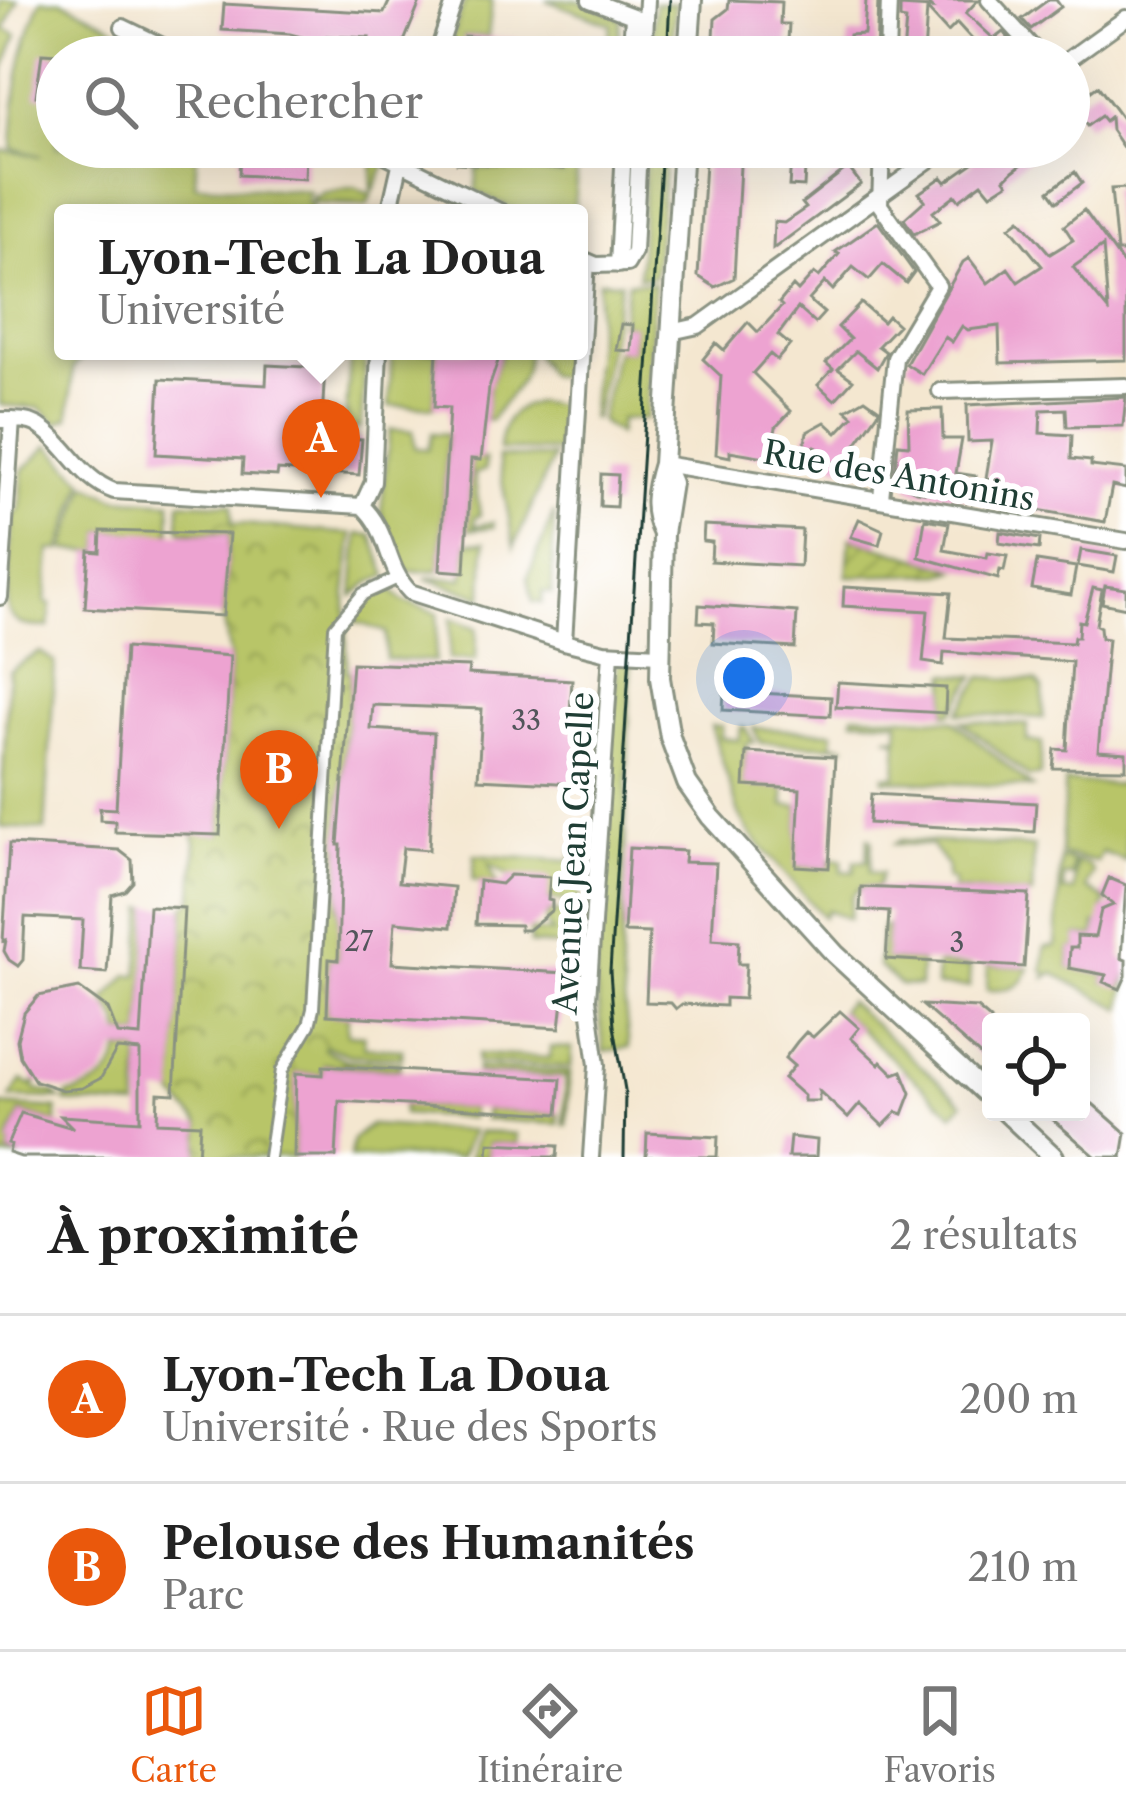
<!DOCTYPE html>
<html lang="fr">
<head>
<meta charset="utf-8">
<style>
	:root { --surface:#fff; --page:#f2f2f2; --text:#222; --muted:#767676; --line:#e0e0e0; --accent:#ea580c }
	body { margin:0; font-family:"Libre Caslon Text",serif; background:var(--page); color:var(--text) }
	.controls { position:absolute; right:36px; bottom:36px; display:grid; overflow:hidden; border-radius:12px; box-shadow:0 12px 48px #0002 }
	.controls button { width:108px; height:108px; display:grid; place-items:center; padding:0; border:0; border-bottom:3px solid var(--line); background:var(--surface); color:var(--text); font:60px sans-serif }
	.you { position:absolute; left:744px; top:678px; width:42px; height:42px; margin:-30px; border:9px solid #fff; border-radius:50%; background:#1a73e8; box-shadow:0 0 0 18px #1a73e833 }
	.badge { display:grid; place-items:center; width:78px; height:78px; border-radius:50%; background:var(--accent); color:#fff; font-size:39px; font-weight:700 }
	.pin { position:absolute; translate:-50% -99px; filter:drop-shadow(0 3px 6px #0008) }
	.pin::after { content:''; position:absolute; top:63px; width:42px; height:36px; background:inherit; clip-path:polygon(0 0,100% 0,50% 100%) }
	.popup { position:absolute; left:54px; top:204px; width:534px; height:156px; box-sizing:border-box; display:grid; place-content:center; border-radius:12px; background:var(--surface); filter:drop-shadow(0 3px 9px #0005); font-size:39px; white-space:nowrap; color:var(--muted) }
	.popup b { font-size:45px; color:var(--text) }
	.popup::after { content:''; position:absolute; left:50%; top:100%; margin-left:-24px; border:24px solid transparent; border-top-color:var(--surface) }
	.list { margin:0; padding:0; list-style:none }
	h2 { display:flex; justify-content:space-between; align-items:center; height:156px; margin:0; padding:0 48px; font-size:51px }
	h2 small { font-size:39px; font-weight:400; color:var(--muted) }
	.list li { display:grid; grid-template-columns:78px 1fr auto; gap:36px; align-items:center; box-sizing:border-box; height:168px; padding:0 48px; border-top:3px solid var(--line) }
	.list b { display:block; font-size:45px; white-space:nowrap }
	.list p { margin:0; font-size:39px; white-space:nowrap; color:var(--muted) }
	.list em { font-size:39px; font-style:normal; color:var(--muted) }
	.icon { flex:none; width:66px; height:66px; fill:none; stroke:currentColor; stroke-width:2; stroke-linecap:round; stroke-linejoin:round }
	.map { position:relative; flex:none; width:1126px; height:1157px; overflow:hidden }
	.search { position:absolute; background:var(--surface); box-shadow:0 12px 48px #0002; left:36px; right:36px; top:36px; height:132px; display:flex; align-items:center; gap:30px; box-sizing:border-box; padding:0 42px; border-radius:66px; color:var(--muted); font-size:45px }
	.sheet { height:492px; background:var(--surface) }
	nav { display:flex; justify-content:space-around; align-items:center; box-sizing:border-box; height:168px; border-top:3px solid var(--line); background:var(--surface); font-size:33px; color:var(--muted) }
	nav a { display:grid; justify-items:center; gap:6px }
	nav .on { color:var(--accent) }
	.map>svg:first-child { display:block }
	.grass { fill:#b8c567; stroke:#6c814e; stroke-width:3 }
	.park { fill:url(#park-crowns); stroke:#6c814e; stroke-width:3 }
	.garden { fill:url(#garden-furrows); stroke:#6c814e; stroke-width:3 }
	.building { fill:#eda3d1; fill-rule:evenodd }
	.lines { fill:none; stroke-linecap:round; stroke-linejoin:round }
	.pedestrian-casing { stroke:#8a9282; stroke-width:16 }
	.minor-casing { stroke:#8a9282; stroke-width:20 }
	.tertiary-casing { stroke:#8a9282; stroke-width:24 }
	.pedestrian { stroke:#fff; stroke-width:10 }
	.minor { stroke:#fff; stroke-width:14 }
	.tertiary { stroke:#fff; stroke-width:18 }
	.tram { stroke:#1f3d34; stroke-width:3 }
	.labels { text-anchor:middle; stroke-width:12; stroke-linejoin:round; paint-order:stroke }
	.number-label { font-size:27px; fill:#52565b }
	.street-label { font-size:33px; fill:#1f3d34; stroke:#fff }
</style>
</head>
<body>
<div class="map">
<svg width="1126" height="1157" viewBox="0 0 1126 1157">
	<defs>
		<pattern id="park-crowns" width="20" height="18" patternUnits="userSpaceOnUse" patternTransform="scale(3)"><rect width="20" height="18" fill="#b8c567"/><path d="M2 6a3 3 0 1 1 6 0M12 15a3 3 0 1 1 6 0" fill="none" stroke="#95a156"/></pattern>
		<pattern id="garden-furrows" width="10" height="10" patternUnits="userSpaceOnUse" patternTransform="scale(3)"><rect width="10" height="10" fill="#b8c567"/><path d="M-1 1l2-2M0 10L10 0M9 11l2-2" fill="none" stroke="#95a156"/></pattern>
	</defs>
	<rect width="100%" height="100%" fill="#fff"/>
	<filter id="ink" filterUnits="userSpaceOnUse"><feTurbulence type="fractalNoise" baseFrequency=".00833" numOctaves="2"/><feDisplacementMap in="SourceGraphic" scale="24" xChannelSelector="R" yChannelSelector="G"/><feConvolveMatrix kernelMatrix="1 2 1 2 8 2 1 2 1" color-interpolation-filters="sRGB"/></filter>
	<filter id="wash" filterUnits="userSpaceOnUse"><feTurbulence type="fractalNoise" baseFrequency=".004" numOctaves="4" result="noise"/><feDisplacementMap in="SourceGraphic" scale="48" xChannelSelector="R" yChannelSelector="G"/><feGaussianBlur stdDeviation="2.7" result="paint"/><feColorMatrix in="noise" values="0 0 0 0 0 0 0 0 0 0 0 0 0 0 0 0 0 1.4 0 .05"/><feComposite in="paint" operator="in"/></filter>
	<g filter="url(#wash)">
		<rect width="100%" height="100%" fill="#f4e7d0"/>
		<path class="grass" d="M 0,0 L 18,0 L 5,29 L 17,35 L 4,68 L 0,136 Z
			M 41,0 L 61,0 L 174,57 L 57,57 L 57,147 L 197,147 L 195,185 L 308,191 L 307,203 L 311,204 L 311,213 L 63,213 L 63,351 L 88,351 L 73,368 L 69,418 L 57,423 L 40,408 L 0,405 L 0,150 L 41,156 L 12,148 C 15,92 19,51 41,0 Z
			M 465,0 L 492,0 L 488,37 L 464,36 L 463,57 L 445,57 Z
			M 546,0 L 577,0 L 621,18 L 618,44 L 609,36 L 611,24 Z
			M 655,3 L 675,4 L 672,57 L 651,57 Z
			M 565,147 L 578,147 L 574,213 L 522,213 L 476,191 L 477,168 L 563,174 Z
			M 646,147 L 667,147 L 654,277 L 639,277 Z
			M 364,154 L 385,164 L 367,205 L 312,203 L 313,196 L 315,199 L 322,193 L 355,187 L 371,195 L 373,164 Z
			M 599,281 L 621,282 L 594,419 L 591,418 Z
			M 628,282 L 654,283 L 646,419 L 620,419 L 618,434 L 600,421 L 616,350 L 631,350 L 633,326 L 621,324 Z
			M 214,351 L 366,351 L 361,428 L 345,428 L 350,359 Z
			M 392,351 L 437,351 L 434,407 L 389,406 Z
			M 495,351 L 527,351 C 529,383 506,395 491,420 L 485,419 L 489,386 L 501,354 Z
			M 533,351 L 563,351 L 562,378 L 548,375 Z
			M 534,403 L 560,405 L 558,451 L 499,450 C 500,427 510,407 534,403 Z
			M 390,430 L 413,431 L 415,448 L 428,449 L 432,433 L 447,434 L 440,570 L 403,572 L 381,511 Z
			M 49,445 L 84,481 L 60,550 L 50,550 L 46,603 L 51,604 L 49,627 C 30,626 12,628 7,606 L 13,516 L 20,509 L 23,470 Z
			M 498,457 L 553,457 L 514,547 Z
			M 471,459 L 485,459 L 485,470 L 474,474 L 480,515 L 475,517 L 474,526 L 493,522 L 494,527 L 467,530 Z
			M 87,484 L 116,498 L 171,502 L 170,535 L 102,531 L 100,552 L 64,550 Z
			M 554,512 L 552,593 L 543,592 L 542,603 L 533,602 L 528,577 Z
			M 358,534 L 372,535 L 387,576 L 370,582 L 353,596 Z
			M 485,542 L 483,597 L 425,578 L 463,579 L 467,543 Z
			M 382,588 L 392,590 L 403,601 L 438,613 L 435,661 L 386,659 L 386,632 L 350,620 L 366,600 Z
			M 451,618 L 477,628 L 476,660 L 449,659 Z
			M 40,652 L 55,662 L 45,830 L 0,827 L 9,671 Z
			M 617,661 L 631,662 L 621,967 L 629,1047 L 604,1052 L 595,979 Z
			M 947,674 L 975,676 L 951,713 L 945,713 Z
			M 982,677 L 1036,681 L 1043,689 L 1043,718 L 958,713 Z
			M 854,714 L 953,720 L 1032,787 L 884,780 L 884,776 L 896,776 L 898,740 L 887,737 L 898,737 L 899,721 L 853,719 Z
			M 961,721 L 1028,725 L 1027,741 L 1042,743 L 1040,775 L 1029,777 Z
			M 711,726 L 722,726 L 721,738 L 739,740 L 741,727 L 745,728 L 754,742 L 746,743 L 745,785 L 784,788 L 784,805 L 799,806 L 797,866 L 828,868 L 831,859 L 842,860 L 842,871 L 854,872 L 855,861 L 867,861 L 868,838 L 872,840 L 870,872 L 882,873 L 877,887 L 861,887 L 852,896 L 849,919 L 827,910 L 823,917 L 748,831 L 739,814 Z
			M 753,728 L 833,732 L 832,744 L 847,746 L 761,743 Z
			M 1065,782 L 1126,785 L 1126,861 L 1102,852 L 1097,862 L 1061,854 Z
			M 901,840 L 1034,847 L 1032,895 L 953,890 L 953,880 L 947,879 L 947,866 L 931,845 L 895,844 Z
			M 573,849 L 582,850 L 579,902 L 548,900 L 489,863 L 497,885 L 473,880 L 475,855 L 571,861 Z
			M 1061,858 L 1073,861 L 1072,876 L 1064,876 L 1063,891 L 1074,891 L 1076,862 L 1088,865 L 1093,872 L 1086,888 L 1109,902 L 1105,902 L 1100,924 L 1095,924 L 1095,936 L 1077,936 L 1077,948 L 1070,949 L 1069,967 L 1106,975 L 1104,982 L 1126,976 L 1122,1009 L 1053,973 L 1044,979 L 1048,974 L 1043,971 L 1045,947 L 1056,946 Z
			M 144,908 L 149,908 L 141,1036 L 121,1034 L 119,1022 L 105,1000 L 128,975 L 138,975 Z
			M 547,912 L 580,912 L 578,947 L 530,944 L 531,931 L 552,933 L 546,924 Z
			M 883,926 L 888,926 L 887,959 L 921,961 L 920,986 L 900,985 L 878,966 Z
			M 937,965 L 970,967 L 969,987 L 936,986 Z
			M 988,965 L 1024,967 L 1029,968 C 1022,990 1007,991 987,990 Z
			M 848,1001 L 963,1103 L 953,1114 L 840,1011 Z
			M 551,1047 L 572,1048 L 571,1067 L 477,1062 L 478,1054 L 550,1058 Z
			M 120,1050 L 140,1051 L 137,1107 L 66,1102 L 67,1095 C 95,1089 114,1079 120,1050 Z
			M 477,1067 L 570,1072 L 567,1125 L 564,1125 L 566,1077 L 477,1073 Z
			M 22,1080 L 31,1086 L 36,1082 L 35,1090 L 53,1093 L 60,1099 L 10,1098 Z
			M 0,1105 L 57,1109 L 56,1130 L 46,1136 L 50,1121 L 21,1112 L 8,1142 L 11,1144 L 9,1153 L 21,1157 L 0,1157 Z
			M 403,1105 L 471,1108 L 470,1118 L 403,1114 Z
			M 486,1109 L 558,1114 L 558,1124 L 485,1119 Z
			M 370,1125 L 472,1131 L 460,1157 L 350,1157 L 353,1139 Z
			M 478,1132 L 516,1134 L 517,1144 L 489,1143 L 488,1157 L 469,1157 Z"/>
		<path class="park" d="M 180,502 L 232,504 L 232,523 L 352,534 L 346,595 L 347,672 L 351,673 L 338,844 L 341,845 L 338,960 L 329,960 L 327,1014 L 348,1016 L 347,1034 L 364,1035 L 364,1047 L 402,1049 L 402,1057 L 349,1055 L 326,1046 L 324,1049 L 346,1060 L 400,1062 L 400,1069 L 324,1064 L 323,1075 L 296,1073 L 294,1157 L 198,1157 L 200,1124 L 173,1094 L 184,908 L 193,898 L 196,844 L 192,833 L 220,834 L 230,656 L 223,616 L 229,534 L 183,531 L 179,527 Z"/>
		<path class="garden" d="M 850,538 L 851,538 L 956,570 L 942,574 L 847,576 Z"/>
		<g id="blocks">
			<path class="building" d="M 390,0 L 421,0 L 403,44 L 402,57 L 373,57 L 374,43 L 368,43 L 369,38 L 327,36 L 328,44 L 290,34 L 222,30 L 224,4 L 384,13 Z
				M 729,0 L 781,2 L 780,24 L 789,24 L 787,57 L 713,55 L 715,19 L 728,9 Z
				M 866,0 L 878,1 L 876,53 L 872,52 L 872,57 L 853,57 L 854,51 L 847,51 L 849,35 L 864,34 Z
				M 924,0 L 978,0 L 966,13 L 994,39 L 1003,32 L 1026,57 L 966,57 L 978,46 L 957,23 L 948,32 L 927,9 L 924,56 L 903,55 L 906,20 L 900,19 L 900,6 L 932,8 Z
				M 1048,0 L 1056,0 L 1061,7 L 1031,29 L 1022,19 Z
				M 464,36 L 571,42 L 570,57 L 463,57 Z
				M 42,53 L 57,54 L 57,97 L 36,96 Z
				M 1098,86 L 1126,124 L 1126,152 L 1111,130 L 1110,117 L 1105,121 L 1101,116 L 1087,126 L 1072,105 Z
				M 458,147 L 565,147 L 564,169 L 457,163 Z
				M 706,147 L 741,147 L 734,278 L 715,287 L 698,276 Z
				M 792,147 L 806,147 L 804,187 L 789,186 Z
				M 986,147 L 1045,147 L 1013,171 L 1005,179 L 1008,183 L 991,194 L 982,183 L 959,200 L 955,195 L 933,212 L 940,221 L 914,234 L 904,219 L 925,200 L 919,193 L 942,177 L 946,182 L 973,163 L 970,159 Z
				M 240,149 L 306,153 L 305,179 L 239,175 Z
				M 848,167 L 861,184 L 773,249 L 774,222 L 784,223 L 806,208 L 802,203 Z
				M 1075,172 L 1082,183 L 1057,202 L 1049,191 Z
				M 1126,188 L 1126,252 L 1117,252 L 1111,189 Z
				M 1084,210 L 1126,268 L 1126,360 L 1000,363 L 999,326 L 968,330 L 962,326 L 952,342 L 945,337 L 922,374 L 906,364 L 963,262 L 969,258 L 988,283 L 1008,268 L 1018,282 L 1042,266 L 1010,227 L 1020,219 L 1050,254 L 1073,240 L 1064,226 ZM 1103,246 L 1108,310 L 1073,267 Z
				M 878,222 L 914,272 L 906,283 L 883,264 L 869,280 L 853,267 L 833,290 L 825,282 L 809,300 L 824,313 L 815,323 L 798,308 L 778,335 L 790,345 L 777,360 L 770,354 L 753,373 L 791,411 L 776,427 L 771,458 L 730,451 L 730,457 L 716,454 L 721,376 L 703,359 L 716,343 L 724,350 L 748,322 L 758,332 L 782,306 L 779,303 L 793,286 L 798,291 L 814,273 L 819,277 L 839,254 L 835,252 Z
				M 861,303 L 883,322 L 888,316 L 898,325 L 878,346 L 886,352 L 877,368 L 856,351 L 838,369 L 853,380 L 835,400 L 818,385 L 833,369 L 826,363 L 850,339 L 838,327 Z
				M 621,324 L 633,325 L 631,351 L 616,350 Z
				M 437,351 L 491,351 L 500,355 L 489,388 L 481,460 L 471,459 L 465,572 L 440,570 L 449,408 L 434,407 Z
				M 267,365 L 325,368 L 321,437 L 362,439 L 359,475 L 278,470 L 277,476 L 242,474 L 243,459 L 156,454 L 160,379 L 266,385 Z
				M 1126,397 L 1123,426 L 1067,427 L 1066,409 L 1041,410 L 1040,433 L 1072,435 L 1071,459 L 1091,461 L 1091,466 L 1126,470 L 1126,489 L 1112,486 L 1105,522 L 999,503 L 1003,481 L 986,478 L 992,441 L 968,442 L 967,405 Z
				M 865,399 L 879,409 L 878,413 L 839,468 L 815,446 L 802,459 L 807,432 L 825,422 L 837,433 L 853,416 L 846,410 Z
				M 942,409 L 943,439 L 962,439 L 956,473 L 976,476 L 972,498 L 916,491 L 908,487 L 909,472 L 895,472 L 898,444 L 909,445 L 908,410 Z
				M 601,474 L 618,475 L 616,507 L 600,506 Z
				M 859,519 L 883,530 L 879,545 L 851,537 Z
				M 925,519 L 949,523 L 944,550 L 987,558 L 988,553 L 1007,556 L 1004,571 L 1000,570 L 998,579 L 919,557 Z
				M 704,525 L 802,530 L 800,566 L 711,561 L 712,542 L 703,541 Z
				M 101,531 L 229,534 L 223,616 L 85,608 L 89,551 L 100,552 Z
				M 1000,532 L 1040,539 L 1039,549 L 999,543 Z
				M 1081,550 L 1117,556 L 1114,572 L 1078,566 Z
				M 1037,561 L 1076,567 L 1071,595 L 1032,589 Z
				M 1105,586 L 1126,589 L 1126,608 L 1102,603 Z
				M 844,587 L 951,593 L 946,638 L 1073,643 L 1074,637 L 1078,637 L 1079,621 L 1084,622 L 1093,588 L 1102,590 L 1096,625 L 1100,627 L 1101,638 L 1108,639 L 1098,751 L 1126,753 L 1126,769 L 1053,768 L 1055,749 L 1067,750 L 1072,662 L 944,652 L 943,665 L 923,662 L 928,611 L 843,606 Z
				M 699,605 L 797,612 L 795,648 L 713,643 L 714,623 L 698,622 Z
				M 125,648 L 230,656 L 220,835 L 115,832 L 115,821 L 100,820 L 100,808 L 116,809 Z
				M 352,663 L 469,667 L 468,674 L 572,680 L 569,730 L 579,731 L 576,784 L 478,779 L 482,709 L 373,705 L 371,729 L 434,733 L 429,850 L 403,848 L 399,882 L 454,887 L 451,927 L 395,922 L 392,963 L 566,973 L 560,1028 L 327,1015 L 329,959 L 338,960 L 341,845 L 338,845 Z
				M 838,682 L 946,688 L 945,713 L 836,707 Z
				M 724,691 L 831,697 L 830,716 L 723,710 Z
				M 746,752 L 835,757 L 829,868 L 796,866 L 800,789 L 744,786 Z
				M 871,794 L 1036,803 L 1034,832 L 869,823 Z
				M 9,844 L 119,850 L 132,860 L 133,882 L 125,891 L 112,895 L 107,973 L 80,971 L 83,920 L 25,917 L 23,960 L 18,966 L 9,960 L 4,951 L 6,940 L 3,941 Z
				M 629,848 L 685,851 L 684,862 L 716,863 L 712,939 L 739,941 L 738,964 L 746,964 L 744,999 L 725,998 L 725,1006 L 682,1004 L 676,1009 L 671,1003 L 646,1002 L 649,933 L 624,932 Z
				M 510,875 L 550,877 L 548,900 L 552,901 L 552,910 L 528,930 L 520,930 L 520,925 L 476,924 L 479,881 L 501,884 Z
				M 1109,878 L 1126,885 L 1121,958 L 1126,960 L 1126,976 L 1120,989 L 1103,982 L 1106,975 L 1069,968 L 1070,948 L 1077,948 L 1077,936 L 1095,937 L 1101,910 L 1113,905 L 1102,895 Z
				M 861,887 L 1029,894 L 1024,967 L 886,959 L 889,912 L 860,910 Z
				M 149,906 L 184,908 L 174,1094 L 158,1093 L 157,1122 L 200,1124 L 198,1157 L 21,1157 L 9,1153 L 11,1144 L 8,1143 L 21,1113 L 73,1128 L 61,1116 L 140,1121 L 140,1051 L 117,1049 L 101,1078 L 82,1088 L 63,1090 L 35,1081 L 20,1057 L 17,1040 L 24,1013 L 38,996 L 79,988 L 108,1009 L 118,1034 L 141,1036 Z
				M 922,1005 L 977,1008 L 991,1020 L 991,1065 Z
				M 840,1011 L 859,1028 L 851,1038 L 879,1064 L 881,1061 L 894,1074 L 902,1071 L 911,1093 L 903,1114 L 897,1112 L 883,1126 L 860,1104 L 848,1118 L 819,1091 L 819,1101 L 804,1101 L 804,1096 L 784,1078 L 794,1066 L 785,1058 L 797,1042 L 806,1032 L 813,1037 Z
				M 323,1066 L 561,1079 L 558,1114 L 339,1101 L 336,1157 L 294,1157 L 296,1073 L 323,1075 Z
				M 1093,1104 L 1126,1133 L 1122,1157 L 1096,1157 L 1044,1112 L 1081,1112 L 1081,1107 Z
				M 647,1133 L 718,1137 L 717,1157 L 646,1157 Z
				M 790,1137 L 817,1140 L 816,1157 L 788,1157 Z
				M 489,1143 L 558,1146 L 557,1157 L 488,1157 Z"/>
		</g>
	</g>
	<g filter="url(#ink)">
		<use href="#blocks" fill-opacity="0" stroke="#8a9282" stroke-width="3"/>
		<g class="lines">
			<g class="pedestrian-casing">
				<path id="pedestrian" d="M 269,1157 L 282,1070 L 309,1025 L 313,1009 L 335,627 L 363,594 L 398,578"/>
			</g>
			<g class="minor-casing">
				<path id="minor" d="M 590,0 L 646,21
					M 989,0 L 1041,57
					M 123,27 L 185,57
					M 436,57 L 455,0
					M 630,57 L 633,18
					M 644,57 L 647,0
					M 887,57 L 889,0
					M 1069,59 L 1126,18
					M 369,147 L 503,213
					M 639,147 L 634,252 L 627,264 L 596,265 L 587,261 L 564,642 L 604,652 L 658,655
					M 389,213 L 404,147
					M 618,265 L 624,147
					M 671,332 L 698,326 L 947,147
					M 940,391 L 1126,386
					M 0,420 C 13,420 28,419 39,426 C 68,444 80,479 114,491 L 362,506 C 390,531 385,567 410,592 L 564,642
					M 663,464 L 1126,541
					M 881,498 L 895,358 L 938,286 L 880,205 L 882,147
					M 362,506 L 373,482 L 379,351
					M 0,597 L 12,420
					M 591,1157 L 597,1065 L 588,999 L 611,653"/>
			</g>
			<g class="tertiary-casing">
				<path id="tertiary" d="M 688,57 L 692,0
					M 663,464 L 671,483 L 663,534 L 660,678 L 670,737 L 687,783 L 711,817 L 835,954 L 991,1098
					M 663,534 C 651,510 655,490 663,464 L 683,147
					M 1006,1112 L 1054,1157"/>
			</g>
			<use href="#pedestrian" class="pedestrian"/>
			<use href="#minor" class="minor"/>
			<use href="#tertiary" class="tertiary"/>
			<path class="tram" d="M 667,57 L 670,0
				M 624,1157 L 625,1090 L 614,1026 L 610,971 L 662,147"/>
		</g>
	</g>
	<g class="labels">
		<g class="number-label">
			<text x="526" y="730">33</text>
			<text x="359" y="951">27</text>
			<text x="957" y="952">3</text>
		</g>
		<g class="street-label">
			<text transform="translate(899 475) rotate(10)" y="12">Rue des Antonins</text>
			<text transform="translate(573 853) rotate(-87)" y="12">Avenue Jean Capelle</text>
		</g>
	</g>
</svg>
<div class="controls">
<button><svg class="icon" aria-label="locate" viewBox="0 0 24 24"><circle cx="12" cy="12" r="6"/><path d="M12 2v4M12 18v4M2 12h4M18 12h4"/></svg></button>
</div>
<div class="you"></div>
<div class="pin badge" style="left:321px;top:498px">A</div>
<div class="popup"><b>Lyon-Tech La Doua</b>Université</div>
<div class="pin badge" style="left:279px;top:829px">B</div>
<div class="search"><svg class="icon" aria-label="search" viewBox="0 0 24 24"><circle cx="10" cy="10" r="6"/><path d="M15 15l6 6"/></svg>Rechercher</div>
</div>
<section class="sheet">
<h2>À proximité<small>2 résultats</small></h2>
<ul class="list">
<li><span class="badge">A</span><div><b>Lyon-Tech La Doua</b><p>Université · Rue des Sports</p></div><em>200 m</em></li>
<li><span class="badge">B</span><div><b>Pelouse des Humanités</b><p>Parc</p></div><em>210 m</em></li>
</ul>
</section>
<nav>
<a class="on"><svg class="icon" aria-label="map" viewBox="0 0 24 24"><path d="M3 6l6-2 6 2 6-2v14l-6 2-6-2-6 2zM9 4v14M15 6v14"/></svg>Carte</a>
<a><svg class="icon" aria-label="directions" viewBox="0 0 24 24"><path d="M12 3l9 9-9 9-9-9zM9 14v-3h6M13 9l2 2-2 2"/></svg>Itinéraire</a>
<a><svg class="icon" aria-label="saved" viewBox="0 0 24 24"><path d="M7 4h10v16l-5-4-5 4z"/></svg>Favoris</a>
</nav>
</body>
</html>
